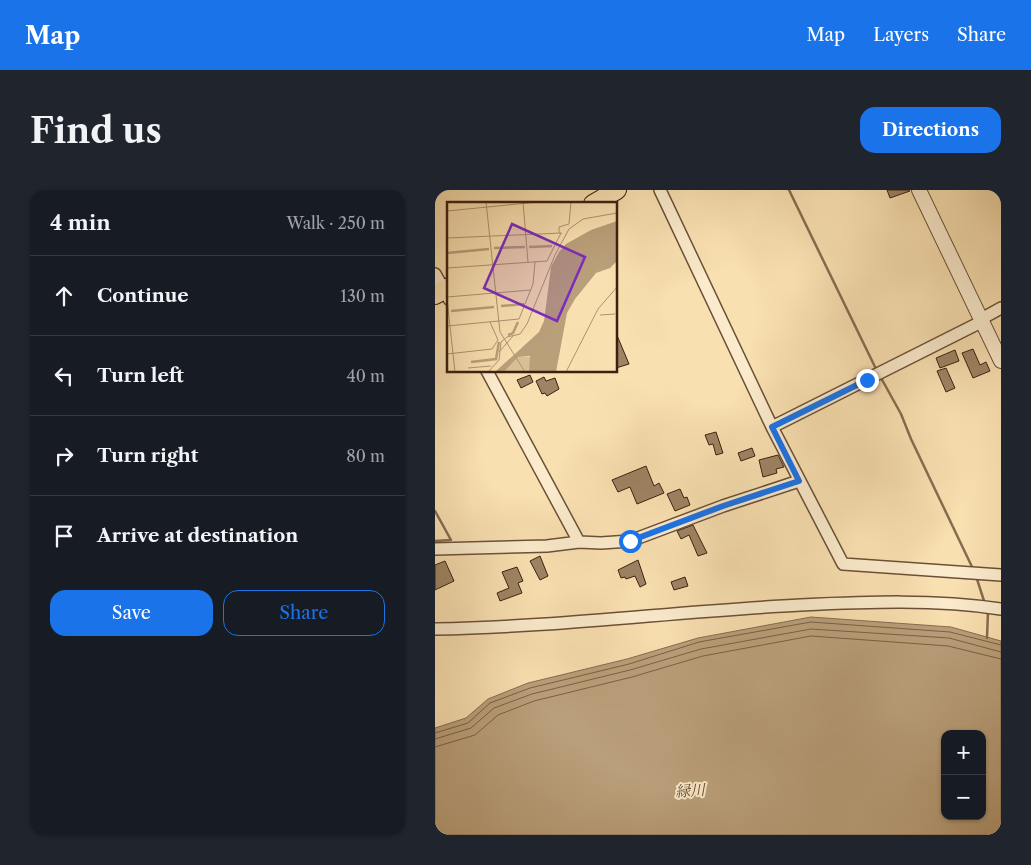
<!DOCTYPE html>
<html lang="en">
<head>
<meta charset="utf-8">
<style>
	:root { --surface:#171b24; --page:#20242c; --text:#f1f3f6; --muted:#9ea1a6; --line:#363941; --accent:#1a73e8 }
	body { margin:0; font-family:"Libre Caslon Text","Noto Serif JP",serif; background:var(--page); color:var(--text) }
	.controls { position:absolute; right:15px; bottom:15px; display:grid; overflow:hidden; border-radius:10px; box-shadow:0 1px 4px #0004 }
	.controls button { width:45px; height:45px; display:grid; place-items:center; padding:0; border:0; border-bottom:1px solid var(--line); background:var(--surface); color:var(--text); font:25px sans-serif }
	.stop { position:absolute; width:15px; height:15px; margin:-11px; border:4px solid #1a73e8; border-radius:50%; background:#fff }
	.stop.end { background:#1a73e8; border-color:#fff; box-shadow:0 1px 5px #0008 }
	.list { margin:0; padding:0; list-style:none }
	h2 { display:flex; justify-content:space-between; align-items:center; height:65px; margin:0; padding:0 20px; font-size:21px }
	h2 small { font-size:16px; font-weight:400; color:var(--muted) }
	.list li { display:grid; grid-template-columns:32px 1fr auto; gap:15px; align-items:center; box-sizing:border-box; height:80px; padding:0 20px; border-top:1px solid var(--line) }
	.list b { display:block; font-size:19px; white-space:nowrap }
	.list em { font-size:16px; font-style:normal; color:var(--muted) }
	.actions { display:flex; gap:10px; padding:15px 20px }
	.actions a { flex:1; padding:11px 0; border:1px solid var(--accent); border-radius:15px; text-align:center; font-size:18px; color:var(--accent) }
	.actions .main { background:var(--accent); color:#fff }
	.icon { flex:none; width:28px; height:28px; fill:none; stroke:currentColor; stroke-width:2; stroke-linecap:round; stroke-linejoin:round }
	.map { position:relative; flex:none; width:566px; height:645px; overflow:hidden; border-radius:15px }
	header { display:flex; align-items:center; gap:30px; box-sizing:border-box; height:70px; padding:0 25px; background:var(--accent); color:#fff }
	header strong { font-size:24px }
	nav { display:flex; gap:28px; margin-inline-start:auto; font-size:18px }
	.intro { display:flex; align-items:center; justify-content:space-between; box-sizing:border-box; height:120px; padding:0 30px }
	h1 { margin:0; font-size:35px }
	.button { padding:12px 22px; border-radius:15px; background:var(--accent); color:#fff; font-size:18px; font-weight:700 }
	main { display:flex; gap:30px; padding:0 30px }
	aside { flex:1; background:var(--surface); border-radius:15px; box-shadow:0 1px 4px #0004 }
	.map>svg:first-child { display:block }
	.water { fill:#b99f7a; stroke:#876c50; fill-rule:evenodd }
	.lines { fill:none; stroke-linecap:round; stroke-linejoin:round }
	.shore { stroke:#7a6045; stroke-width:1 }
	.stream { stroke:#876c50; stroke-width:2.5 }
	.building { fill:#9e8464; stroke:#3c2010 }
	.minor-casing { stroke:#6b5038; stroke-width:14 }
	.tertiary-casing { stroke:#6b5038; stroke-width:16 }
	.trunk-casing { stroke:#3c2010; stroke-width:20 }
	.minor { stroke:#fbebcc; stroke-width:11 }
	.tertiary { stroke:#fbebcc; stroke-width:14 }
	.trunk { stroke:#f9e0b1; stroke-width:18 }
	.route { stroke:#1a73e8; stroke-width:6 }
	.labels { text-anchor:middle; stroke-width:4; stroke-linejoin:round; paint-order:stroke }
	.water-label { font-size:15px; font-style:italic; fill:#684c35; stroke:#fbebcc }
	.inset-river { fill:none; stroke:#b99f7a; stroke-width:2.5 }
	.inset-road { fill:none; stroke:#ad9371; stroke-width:1 }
	.view { fill:#7b2cbf; fill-opacity:0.15; stroke:#7b2cbf; stroke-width:2.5 }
	.inset-edge { fill:none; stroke:#3c2010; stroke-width:2.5 }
</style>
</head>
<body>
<header>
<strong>Map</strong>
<nav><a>Map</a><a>Layers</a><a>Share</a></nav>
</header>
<div class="intro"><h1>Find us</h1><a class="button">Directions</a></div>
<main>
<aside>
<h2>4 min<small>Walk · 250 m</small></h2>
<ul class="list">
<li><svg class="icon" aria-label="ahead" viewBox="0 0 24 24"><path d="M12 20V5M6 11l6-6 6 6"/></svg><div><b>Continue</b></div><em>130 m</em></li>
<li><svg class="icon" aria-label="left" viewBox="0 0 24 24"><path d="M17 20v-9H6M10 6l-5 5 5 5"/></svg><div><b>Turn left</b></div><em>40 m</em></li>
<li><svg class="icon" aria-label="right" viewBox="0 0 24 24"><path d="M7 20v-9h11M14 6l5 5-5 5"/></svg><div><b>Turn right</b></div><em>80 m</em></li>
<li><svg class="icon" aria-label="arrive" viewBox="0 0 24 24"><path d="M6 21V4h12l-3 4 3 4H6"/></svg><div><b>Arrive at destination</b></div></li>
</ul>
<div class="actions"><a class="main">Save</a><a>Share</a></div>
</aside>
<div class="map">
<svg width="566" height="645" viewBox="0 0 566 645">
	<rect width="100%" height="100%" fill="#f9e0b1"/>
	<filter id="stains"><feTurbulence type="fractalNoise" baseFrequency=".004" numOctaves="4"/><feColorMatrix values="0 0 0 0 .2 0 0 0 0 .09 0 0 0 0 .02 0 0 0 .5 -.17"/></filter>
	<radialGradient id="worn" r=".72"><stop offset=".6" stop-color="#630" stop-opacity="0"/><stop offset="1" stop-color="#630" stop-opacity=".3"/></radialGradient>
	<path class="water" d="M 376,427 L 516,437 L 566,451 L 566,645 L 0,645 L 0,538 L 31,528 L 53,509 L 93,493 L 192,469 L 263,448 ZM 510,544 L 547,544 L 547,626 L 510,626 Z"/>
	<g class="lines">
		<path class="shore" d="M 0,543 L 33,533 L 55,513 L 95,498 L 194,474 L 264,452 L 376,432 L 515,442 L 566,455
			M 0,549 L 36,538 L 59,518 L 97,504 L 195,480 L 266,459 L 376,439 L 514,448 L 566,462
			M 0,557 L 40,545 L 63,525 L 99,511 L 197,487 L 268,466 L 376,446 L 513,456 L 566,469"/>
		<path class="stream" d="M 354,0 L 442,181
			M 445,186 L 466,224 L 476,249 L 539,381
			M 0,321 L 16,350 L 0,351
			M 541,386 L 550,414
			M 552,448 L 553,421"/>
	</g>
	<path class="building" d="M 452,0 L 474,0 L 475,1 L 455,8 Z
		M 181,143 L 194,174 L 181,178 Z
		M 538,159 L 545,175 L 551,172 L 555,181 L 538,188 L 527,163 Z
		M 520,160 L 524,171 L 505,178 L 501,168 Z
		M 511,178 L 520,198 L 511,202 L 502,181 Z
		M 95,185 L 98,192 L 86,198 L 82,190 Z
		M 109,187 L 111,191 L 120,188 L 124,199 L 112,206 L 110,203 L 107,204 L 101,191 Z
		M 281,242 L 288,263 L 281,265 L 278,254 L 274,255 L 270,245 Z
		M 317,258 L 320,266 L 306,271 L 303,263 Z
		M 343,265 L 349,277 L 341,279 L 342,283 L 328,287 L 324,270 Z
		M 211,276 L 219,296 L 224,293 L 229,303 L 202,314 L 195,297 L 183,302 L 177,290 Z
		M 245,299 L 249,308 L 252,307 L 255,315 L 240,321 L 232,304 Z
		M 258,335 L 272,363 L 263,366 L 254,345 L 246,349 L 242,341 Z
		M 105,366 L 113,386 L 105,390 L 95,371 Z
		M 203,370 L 211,394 L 205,397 L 200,386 L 191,389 L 190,387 L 186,388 L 183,380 Z
		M 10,371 L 19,391 L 0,400 L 0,375 Z
		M 82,377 L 88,391 L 83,393 L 87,403 L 65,411 L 62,403 L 74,398 L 67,382 Z
		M 250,387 L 253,396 L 239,400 L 236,392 Z"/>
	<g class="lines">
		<g class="minor-casing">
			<path id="minor" d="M 225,0 L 337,237 L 408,374 L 566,385
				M 0,84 L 14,109
				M 52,181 L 144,352
				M 337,237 L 546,132 L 548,128 L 566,118
				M 0,359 L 112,356 L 144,352 L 166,353 L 195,351 L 288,316 L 364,291
				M 0,439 C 122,437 244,421 366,415 C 432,412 500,409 566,419"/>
		</g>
		<g class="tertiary-casing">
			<path id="tertiary" d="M 484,0 L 566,171"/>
		</g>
		<g class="trunk-casing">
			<path id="trunk" d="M 158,14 L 182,0
				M 0,105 L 14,97"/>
		</g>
		<use href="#minor" class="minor"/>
		<use href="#tertiary" class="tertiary"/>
		<use href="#trunk" class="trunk"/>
	</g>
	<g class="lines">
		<path class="route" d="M 195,351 L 288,316 L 364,291 L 337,237 L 432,190"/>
	</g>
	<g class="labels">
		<g class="water-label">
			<text transform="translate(255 601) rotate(-4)" y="5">緑川</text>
		</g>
	</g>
	<g transform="translate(12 12)">
		<rect width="170" height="170" fill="#f9e0b1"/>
		<path d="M 71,155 L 85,155 L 82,170 L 57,170 Z" fill="#d9bf96"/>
		<path d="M 170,19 L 170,59 L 163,66 L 149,71 L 128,97 L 120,111 L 109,170 L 82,170 L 83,154 L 71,155 L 57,170 L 48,170 L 92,130 L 97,119 L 104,65 L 112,50 L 119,42 L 144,28 Z" fill="#b99f7a"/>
		<path class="inset-river" d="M 82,45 L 105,44M 47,46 L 78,45M 0,51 L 42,47M 54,104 L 77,102M 4,109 L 47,105M 61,133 L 66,131 L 71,120M 24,160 L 49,157 L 52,140"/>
		<path class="inset-road" d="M 39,0 L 53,130 L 78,170M 76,0 L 81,60M 0,9 L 91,0M 112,31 L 112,25 L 122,22 L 124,0M 0,36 L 115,31M 0,66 L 100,59 L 114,31M 0,95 L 84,88M 0,97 L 8,170M 170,103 L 170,124M 153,113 L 168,112M 0,124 L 72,117 L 86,82 L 88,60M 52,150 L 66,134M 0,152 L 45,147 L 51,138 L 43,120M 21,166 L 44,164M 41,170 L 52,158 L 54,140 L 60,135 L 73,132 L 80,122 L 108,53 L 122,27 L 136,17 L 170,11M 119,170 L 151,107 L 170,85"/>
		<path class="view" d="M 65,22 L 138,55 L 110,119 L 37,86 Z"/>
		<rect width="170" height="170" class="inset-edge"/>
	</g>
	<rect width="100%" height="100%" filter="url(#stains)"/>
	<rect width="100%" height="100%" fill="url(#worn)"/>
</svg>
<div class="controls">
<button>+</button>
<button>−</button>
</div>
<div class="stop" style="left:195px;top:351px"></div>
<div class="stop end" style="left:432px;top:190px"></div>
</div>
</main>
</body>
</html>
